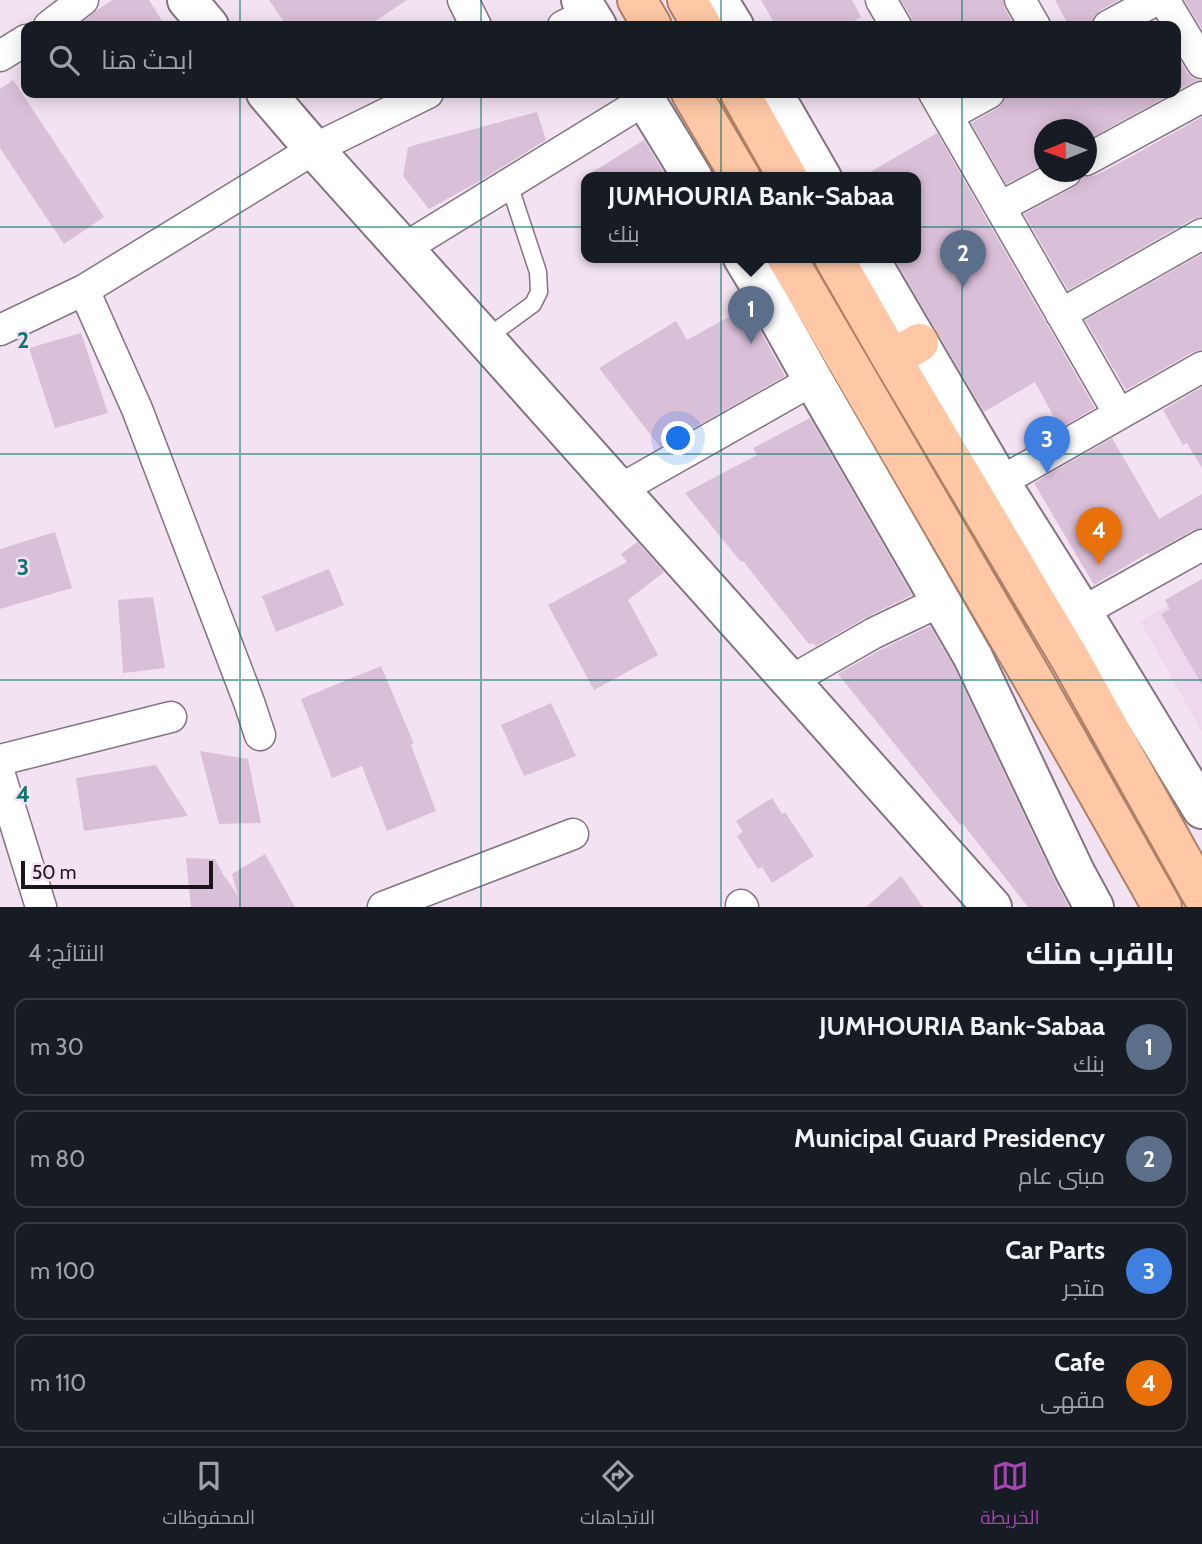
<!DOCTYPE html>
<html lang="ar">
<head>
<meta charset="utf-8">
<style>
	:root { --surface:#171b24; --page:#20242c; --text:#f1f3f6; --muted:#9ea1a6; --line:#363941; --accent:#a446b0 }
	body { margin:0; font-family:Cabin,Cairo,sans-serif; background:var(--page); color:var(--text); direction:rtl }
	.compass { position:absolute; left:1034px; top:119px; width:63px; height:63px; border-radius:50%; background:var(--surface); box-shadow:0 4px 18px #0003; rotate:269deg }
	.scale { position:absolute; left:21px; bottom:18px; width:192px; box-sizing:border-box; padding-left:7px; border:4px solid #1b151b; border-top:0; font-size:19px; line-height:24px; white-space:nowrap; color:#1b151b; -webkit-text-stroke:5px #f3e2f1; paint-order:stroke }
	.you { position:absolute; left:679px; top:439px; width:24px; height:24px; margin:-18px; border:5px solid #fff; border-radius:50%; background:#1a73e8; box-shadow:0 0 0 10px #1a73e833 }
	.badge { display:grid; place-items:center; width:46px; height:46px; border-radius:50%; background:var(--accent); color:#fff; font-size:23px; font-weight:700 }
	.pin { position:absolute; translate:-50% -58px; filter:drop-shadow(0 2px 4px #0008) }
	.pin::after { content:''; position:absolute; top:37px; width:24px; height:21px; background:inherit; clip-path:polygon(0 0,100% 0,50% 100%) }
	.popup { position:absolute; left:581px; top:172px; width:340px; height:91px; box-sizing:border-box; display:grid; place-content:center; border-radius:14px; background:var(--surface); filter:drop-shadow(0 2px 5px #0005); font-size:23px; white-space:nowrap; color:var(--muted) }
	.popup b { font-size:26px; color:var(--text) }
	.popup::after { content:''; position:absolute; left:50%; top:100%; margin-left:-14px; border:14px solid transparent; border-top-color:var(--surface) }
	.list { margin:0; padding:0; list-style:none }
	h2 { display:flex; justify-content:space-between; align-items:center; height:91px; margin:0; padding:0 28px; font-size:30px }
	h2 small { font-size:23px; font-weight:400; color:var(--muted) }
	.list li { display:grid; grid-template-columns:46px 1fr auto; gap:21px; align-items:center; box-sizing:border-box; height:98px; margin:0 14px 14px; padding:0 14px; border:2px solid var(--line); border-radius:14px }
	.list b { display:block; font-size:26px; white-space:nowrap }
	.list p { margin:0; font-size:23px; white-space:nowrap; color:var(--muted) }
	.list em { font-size:23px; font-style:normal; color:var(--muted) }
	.icon { flex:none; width:38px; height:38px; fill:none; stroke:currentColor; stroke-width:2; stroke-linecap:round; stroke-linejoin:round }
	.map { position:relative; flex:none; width:1202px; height:907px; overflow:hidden; direction:ltr }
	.search { position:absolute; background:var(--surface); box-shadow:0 4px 18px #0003; left:21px; right:21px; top:21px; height:77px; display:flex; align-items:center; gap:18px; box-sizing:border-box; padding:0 24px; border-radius:14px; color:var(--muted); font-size:26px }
	.sheet { height:539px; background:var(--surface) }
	nav { display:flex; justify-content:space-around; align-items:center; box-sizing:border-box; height:98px; border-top:2px solid var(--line); background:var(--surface); font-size:19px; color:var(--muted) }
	nav a { display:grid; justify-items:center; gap:4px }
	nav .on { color:var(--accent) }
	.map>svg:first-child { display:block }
	.built { fill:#efd8ee }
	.building { fill:#dabfd8 }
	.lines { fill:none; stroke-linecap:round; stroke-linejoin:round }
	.service-casing { stroke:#837482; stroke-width:19 }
	.minor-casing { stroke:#837482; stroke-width:33 }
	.tertiary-casing { stroke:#837482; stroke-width:42 }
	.trunk-casing { stroke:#ae8067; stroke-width:42 }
	.service { stroke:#fff; stroke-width:16 }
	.minor { stroke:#fff; stroke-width:30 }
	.tertiary { stroke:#fff; stroke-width:38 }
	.trunk { stroke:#fec8a6; stroke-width:38 }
	.grid { fill:none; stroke:#0f766e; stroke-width:2; stroke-opacity:0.55 }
	.grid-label { font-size:23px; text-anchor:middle; font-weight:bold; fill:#0f766e; stroke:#f3e2f1; stroke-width:5; stroke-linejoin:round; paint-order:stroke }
</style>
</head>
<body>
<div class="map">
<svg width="1202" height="907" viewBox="0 0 1202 907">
	<rect width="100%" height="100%" fill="#f3e2f1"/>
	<path class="built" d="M 1202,586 L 1202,732 L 1140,621 Z"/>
	<path class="building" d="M 113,0 L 149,0 L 165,26 L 77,26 L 97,10 Z
		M 269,0 L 407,0 L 368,26 L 287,26 Z
		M 761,0 L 852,0 L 861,17 L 845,26 L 776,26 Z
		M 901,0 L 1003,0 L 1005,9 L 1015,26 L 913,26 L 911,17 Z
		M 1055,0 L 1119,0 L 1099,11 L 1093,17 L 1091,26 L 1069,26 Z
		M 1184,0 L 1202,0 L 1202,29 Z
		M 1176,53 L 1187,73 L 1193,78 L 1200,80 L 1194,82 L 1176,91 Z
		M 13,80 L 104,217 L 64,244 L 0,148 L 0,89 Z
		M 1006,93 L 1173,93 L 1087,140 L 1087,130 L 1045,130 L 1045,164 L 1006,184 L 971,123 L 998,108 L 1004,101 Z
		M 537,112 L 546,140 L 478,182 L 429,209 L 403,176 L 408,147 Z
		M 1202,117 L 1202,217 L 1193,219 L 1068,290 L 1024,214 L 1074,187 L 1080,182 L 1082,177 L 1094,176 L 1103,172 Z
		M 937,133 L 1095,408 L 1060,428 L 1035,382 L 984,412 L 894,258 L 915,258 L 915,178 L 860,178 Z
		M 644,140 L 667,178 L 583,178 Z
		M 1202,254 L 1202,350 L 1193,352 L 1126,390 L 1085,320 Z
		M 747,307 L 785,376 L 660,447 L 599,368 L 676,321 L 687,340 Z
		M 81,333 L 108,413 L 55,428 L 29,348 Z
		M 1202,387 L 1202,468 L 1187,443 L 1183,445 L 1163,410 Z
		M 810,418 L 912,595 L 865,618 L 816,646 L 812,643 L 809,644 L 743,561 L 741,562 L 685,493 L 757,455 L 753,448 Z
		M 1112,438 L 1159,519 L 1202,494 L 1202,528 L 1193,530 L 1149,555 L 1148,553 L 1094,585 L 1034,483 Z
		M 55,532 L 72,588 L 0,609 L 0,549 Z
		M 637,542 L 664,572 L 628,600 L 658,655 L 594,690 L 548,605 L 627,562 L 621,554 Z
		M 329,569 L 344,605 L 276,632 L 262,596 Z
		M 1202,579 L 1202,685 L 1161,614 L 1170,609 L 1165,600 Z
		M 153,597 L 165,668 L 123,673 L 118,600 Z
		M 930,626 L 954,667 L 1055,881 L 1069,907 L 1028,907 L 963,824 L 960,825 L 838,674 L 882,649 Z
		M 381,666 L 414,744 L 411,745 L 436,811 L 387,831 L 362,766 L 332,778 L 301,699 Z
		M 551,703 L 576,756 L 524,776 L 501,725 Z
		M 200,751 L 248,759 L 261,823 L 219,824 Z
		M 156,765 L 188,816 L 84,831 L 76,778 Z
		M 772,798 L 782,814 L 785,812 L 814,856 L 772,883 L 762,867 L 758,869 L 737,836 L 743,832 L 736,821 Z
		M 265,854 L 295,907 L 191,907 L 186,858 L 215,859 L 225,878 L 226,878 L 238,896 L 232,874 Z
		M 901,876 L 923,907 L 866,907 Z"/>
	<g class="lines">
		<g class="service-casing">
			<path id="service" d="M 485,339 L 533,304 L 539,292 L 538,272 L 509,184"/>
		</g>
		<g class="minor-casing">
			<path id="minor" d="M 463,0 L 476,26
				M 881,0 L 896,26
				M 1020,0 L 1035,26
				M 1164,0 L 1202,63
				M 49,26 L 83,0
				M 563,26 L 589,13
				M 1108,26 L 1156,0
				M 0,56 L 26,40
				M 934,93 L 1119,414
				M 947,116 L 989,93
				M 1086,160 L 1202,97
				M 1000,207 L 1066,172
				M 403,249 L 645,100
				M 84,290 L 137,409 L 249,702 L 260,735
				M 1061,314 L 1202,234
				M 0,330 L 84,290 L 314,149 L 428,93
				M 1000,482 L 1202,367
				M 619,490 L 813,380
				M 1082,612 L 1202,545
				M 790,681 L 874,633 L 941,601
				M 0,760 L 171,717
				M 0,775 L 41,907
				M 741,905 L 743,907
				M 383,907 L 573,834"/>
		</g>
		<g class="tertiary-casing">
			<path id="tertiary" d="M 187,0 L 209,26
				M 581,0 L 597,26
				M 718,0 L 734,26
				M 266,93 L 314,149 L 485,339 L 992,907
				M 641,93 L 693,178
				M 773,93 L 822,178
				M 743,258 L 766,296 L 813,380 L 973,657 L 1075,872 L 1094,907
				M 869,258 L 1000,482 L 1082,612 L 1202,809"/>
		</g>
		<g class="trunk-casing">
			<path id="trunk" d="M 637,0 L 652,26
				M 687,0 L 702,26
				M 691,93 L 741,178
				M 740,93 L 788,178
				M 787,258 L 1034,681 L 1162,907
				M 834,258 L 892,359 L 1072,662 L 1202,895
				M 892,359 L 919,343"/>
		</g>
		<use href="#service" class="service"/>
		<use href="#minor" class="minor"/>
		<use href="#tertiary" class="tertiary"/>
		<use href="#trunk" class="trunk"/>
	</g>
	<path class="grid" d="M 240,0 L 240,26M 481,0 L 481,26M 721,0 L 721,26M 962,0 L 962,26M 240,93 L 240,907M 481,93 L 481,907M 721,93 L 721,907M 962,93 L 962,907M 0,227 L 1202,227M 0,454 L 1202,454M 0,680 L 1202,680"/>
	<g class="grid-label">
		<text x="23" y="348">2</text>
		<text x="23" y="575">3</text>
		<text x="23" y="802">4</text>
	</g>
</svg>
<svg class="compass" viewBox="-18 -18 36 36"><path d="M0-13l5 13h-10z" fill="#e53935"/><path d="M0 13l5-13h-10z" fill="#9ea1a6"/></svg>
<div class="scale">50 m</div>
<div class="you"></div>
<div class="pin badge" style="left:751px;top:344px;background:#5c6f8a">1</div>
<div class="popup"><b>JUMHOURIA Bank-Sabaa</b>بنك</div>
<div class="pin badge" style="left:963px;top:288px;background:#5c6f8a">2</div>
<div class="pin badge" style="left:1047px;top:474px;background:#3f7fe0">3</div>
<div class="pin badge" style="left:1099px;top:565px;background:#e8710a">4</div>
<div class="search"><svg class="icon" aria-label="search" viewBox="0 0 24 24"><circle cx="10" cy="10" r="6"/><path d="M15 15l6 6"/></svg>ابحث هنا</div>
</div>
<section class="sheet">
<h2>بالقرب منك<small>النتائج: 4</small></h2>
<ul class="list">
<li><span class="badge" style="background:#5c6f8a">1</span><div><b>JUMHOURIA Bank-Sabaa</b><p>بنك</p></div><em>30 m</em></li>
<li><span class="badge" style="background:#5c6f8a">2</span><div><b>Municipal Guard Presidency</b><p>مبنى عام</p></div><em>80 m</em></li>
<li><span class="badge" style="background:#3f7fe0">3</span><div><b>Car Parts</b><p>متجر</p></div><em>100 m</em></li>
<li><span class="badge" style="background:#e8710a">4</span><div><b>Cafe</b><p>مقهى</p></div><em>110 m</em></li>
</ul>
</section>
<nav>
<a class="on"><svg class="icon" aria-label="map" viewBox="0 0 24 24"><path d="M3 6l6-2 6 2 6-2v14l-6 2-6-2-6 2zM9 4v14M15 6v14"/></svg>الخريطة</a>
<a><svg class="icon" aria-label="directions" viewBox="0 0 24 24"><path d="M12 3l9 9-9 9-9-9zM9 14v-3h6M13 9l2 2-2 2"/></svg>الاتجاهات</a>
<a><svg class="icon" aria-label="saved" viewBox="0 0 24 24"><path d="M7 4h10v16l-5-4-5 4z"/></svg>المحفوظات</a>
</nav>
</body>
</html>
